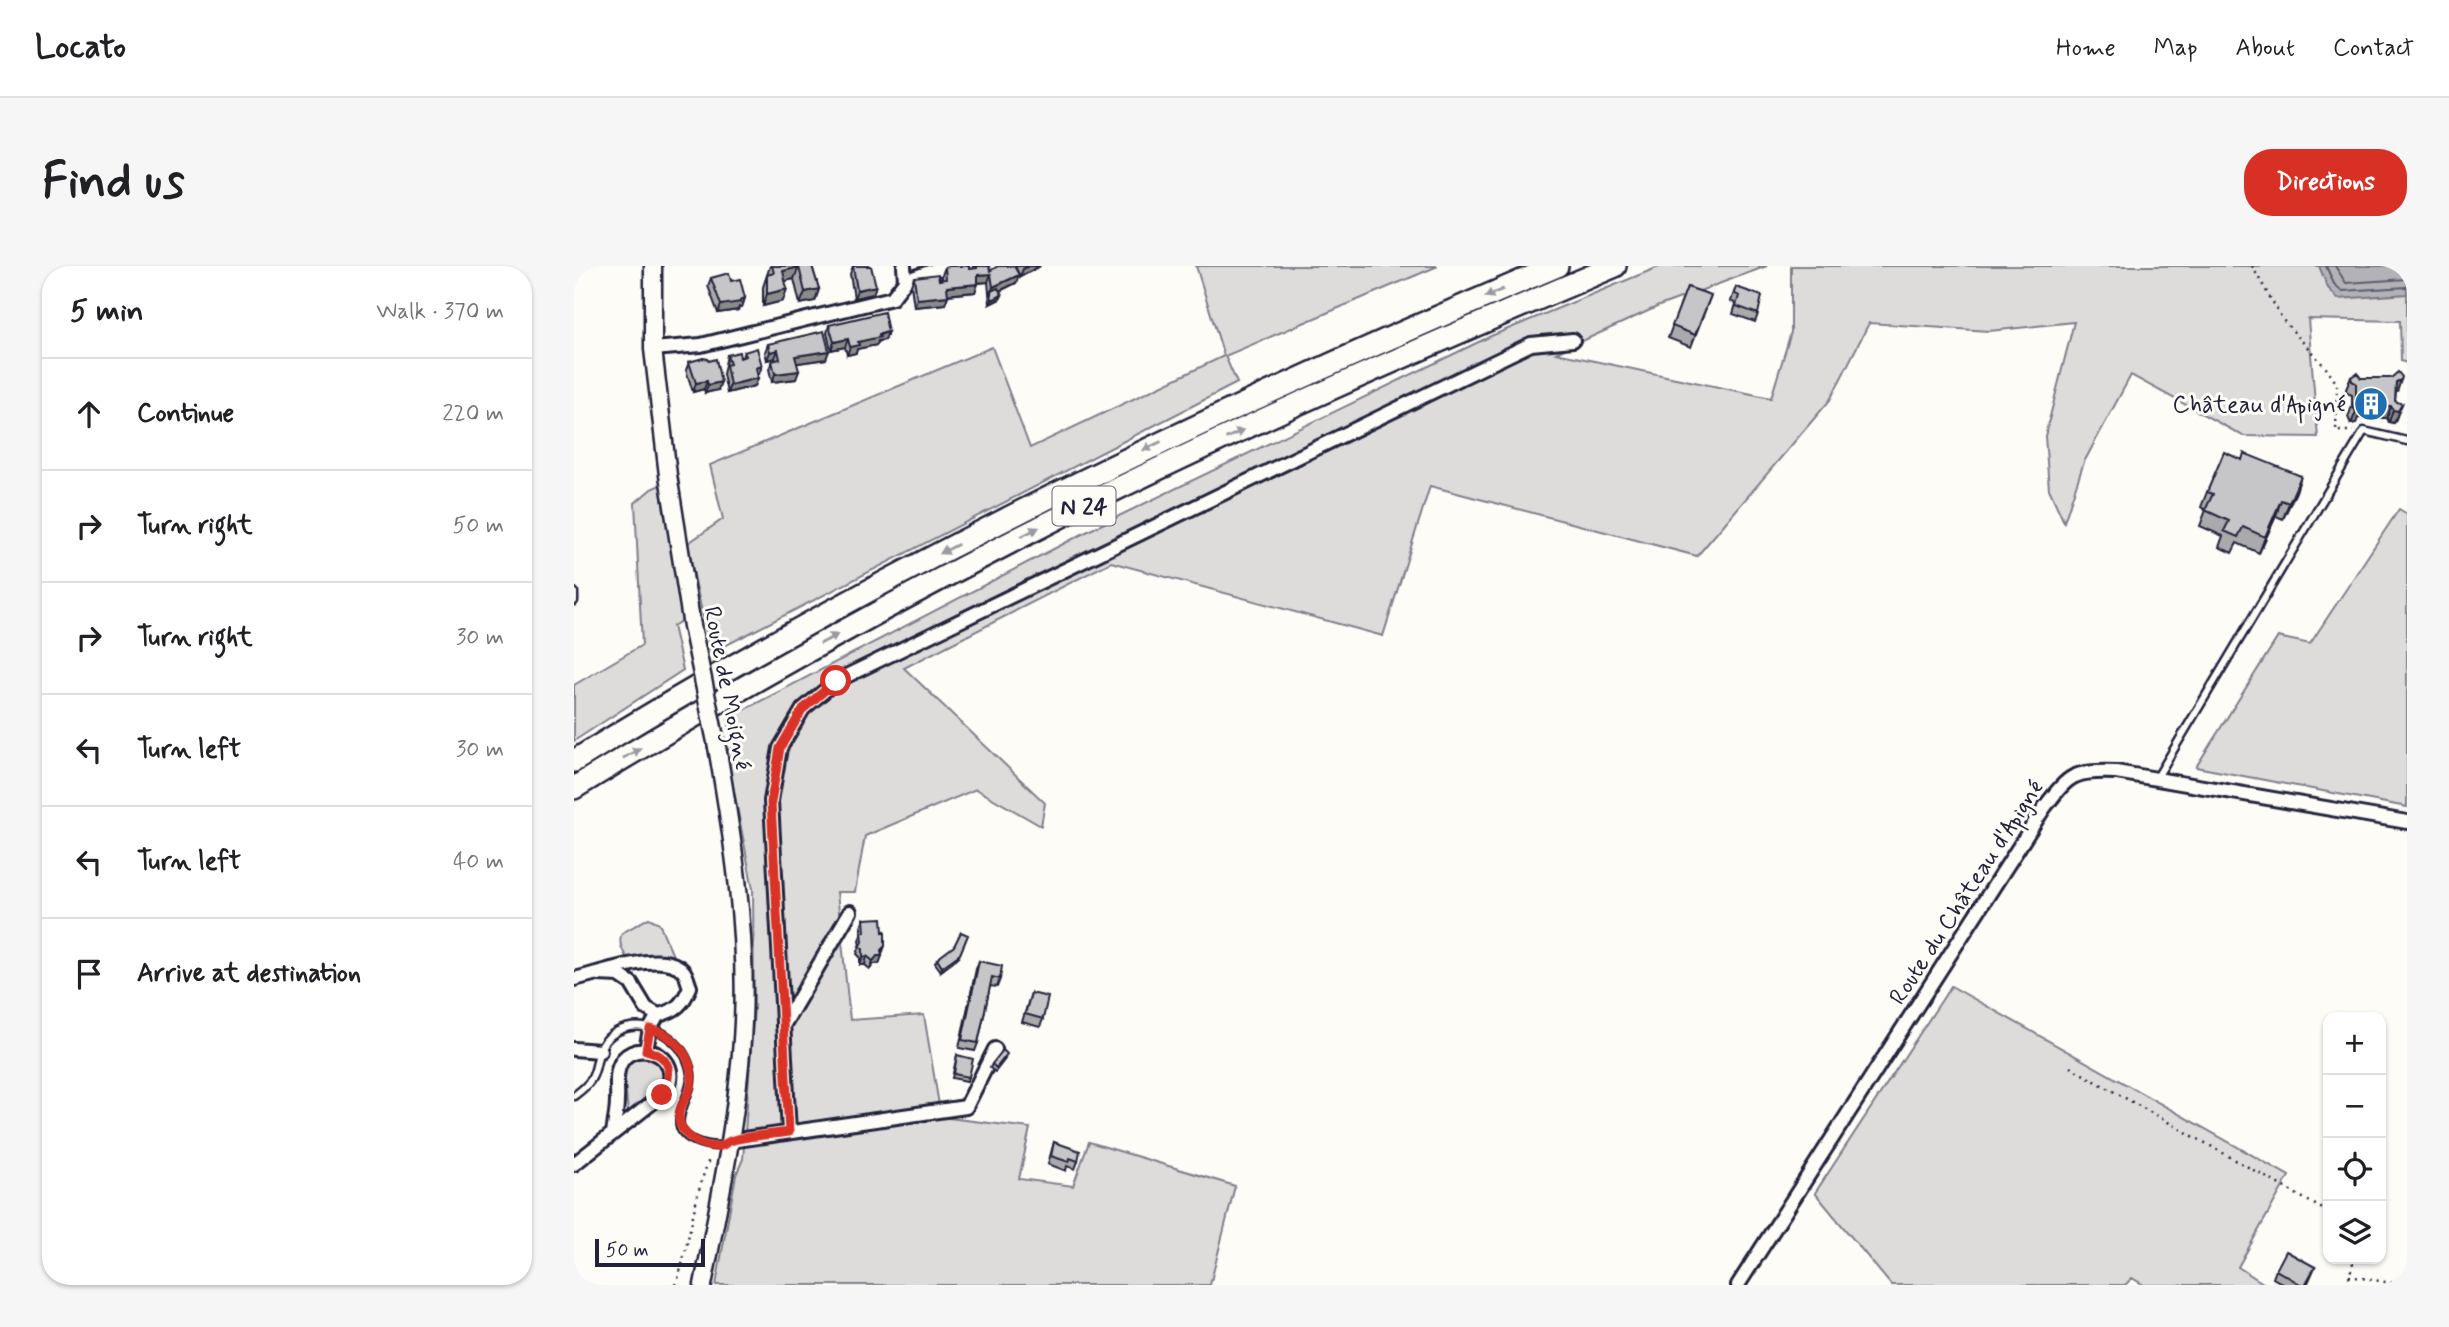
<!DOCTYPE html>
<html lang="en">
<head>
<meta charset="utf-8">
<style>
	:root { --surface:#fff; --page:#f6f6f6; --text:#202124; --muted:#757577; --line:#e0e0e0; --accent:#d93025 }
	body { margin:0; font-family:Mynerve,sans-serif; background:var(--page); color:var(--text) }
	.controls { position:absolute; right:21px; bottom:21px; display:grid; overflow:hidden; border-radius:14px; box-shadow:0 2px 5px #0004 }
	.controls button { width:63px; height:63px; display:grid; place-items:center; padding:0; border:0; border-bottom:2px solid var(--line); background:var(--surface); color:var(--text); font:35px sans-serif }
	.scale { position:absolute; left:21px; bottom:18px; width:110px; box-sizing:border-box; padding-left:7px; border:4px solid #22223b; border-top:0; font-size:19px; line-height:24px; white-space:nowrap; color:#22223b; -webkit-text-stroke:5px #fdfcf7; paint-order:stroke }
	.stop { position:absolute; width:21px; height:21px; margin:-16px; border:5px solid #d93025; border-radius:50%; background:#fff }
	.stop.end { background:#d93025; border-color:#fff; box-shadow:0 2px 7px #0008 }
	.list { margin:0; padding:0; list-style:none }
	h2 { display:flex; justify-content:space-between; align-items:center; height:91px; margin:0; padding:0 28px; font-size:30px }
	h2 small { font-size:23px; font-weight:400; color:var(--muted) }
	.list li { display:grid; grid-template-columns:46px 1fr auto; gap:21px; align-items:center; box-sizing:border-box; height:112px; padding:0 28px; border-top:2px solid var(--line) }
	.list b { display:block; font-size:26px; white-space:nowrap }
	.list em { font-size:23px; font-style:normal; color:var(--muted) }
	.icon { flex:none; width:38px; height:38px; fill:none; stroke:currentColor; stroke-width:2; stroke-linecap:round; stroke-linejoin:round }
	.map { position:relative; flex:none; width:1833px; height:1019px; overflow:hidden; border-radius:28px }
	header { display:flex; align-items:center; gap:42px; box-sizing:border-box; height:98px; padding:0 35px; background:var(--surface); border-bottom:2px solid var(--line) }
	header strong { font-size:33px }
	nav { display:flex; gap:38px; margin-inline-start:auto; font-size:24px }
	.intro { display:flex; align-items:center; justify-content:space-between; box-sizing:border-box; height:168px; padding:0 42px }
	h1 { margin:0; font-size:49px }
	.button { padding:18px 32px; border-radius:28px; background:var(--accent); color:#fff; font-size:24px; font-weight:700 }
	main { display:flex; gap:42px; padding:0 42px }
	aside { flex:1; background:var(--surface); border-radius:28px; box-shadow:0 2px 5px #0004 }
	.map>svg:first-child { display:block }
	.green { fill:#dddcdb; stroke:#807f8b; stroke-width:2 }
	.water { fill:#b2b2b7; stroke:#787885; stroke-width:2 }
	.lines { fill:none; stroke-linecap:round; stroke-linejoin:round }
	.shore { stroke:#5c5c6d; stroke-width:2 }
	.lane-casing { stroke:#22223b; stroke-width:11 }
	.street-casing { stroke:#22223b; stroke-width:18 }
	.secondary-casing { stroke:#22223b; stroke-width:21 }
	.highway-casing { stroke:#22223b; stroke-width:26 }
	.path { stroke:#22223b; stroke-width:2.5; stroke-dasharray:2 5; stroke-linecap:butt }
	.lane { stroke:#fdfcf7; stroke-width:6 }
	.street { stroke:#fdfcf7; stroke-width:12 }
	.secondary { stroke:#fdfcf7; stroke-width:16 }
	.highway { stroke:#fdfcf7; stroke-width:21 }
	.secondary-bridge-casing { stroke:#22223b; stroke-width:21; stroke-linecap:butt }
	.secondary-bridge { stroke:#fdfcf7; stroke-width:16 }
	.wall { fill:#aaaaac; stroke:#22223b; stroke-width:2 }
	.shaded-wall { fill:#8b8b8c; stroke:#22223b; stroke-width:2 }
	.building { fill:#c6c6c8; stroke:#22223b; stroke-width:2 }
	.oneway { fill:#9a9aa2 }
	.route { stroke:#d93025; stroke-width:9 }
	.labels { text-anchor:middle; stroke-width:6; stroke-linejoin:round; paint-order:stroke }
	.shield { fill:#fdfcf7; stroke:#646373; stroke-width:2 }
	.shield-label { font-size:23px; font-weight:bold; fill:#22223b }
	.poi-label { font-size:24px; fill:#22223b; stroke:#fdfcf7; text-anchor:end }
	.street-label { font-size:24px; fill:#22223b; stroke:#fdfcf7 }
</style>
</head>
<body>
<header>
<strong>Locato</strong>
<nav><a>Home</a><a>Map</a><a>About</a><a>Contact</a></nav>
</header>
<div class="intro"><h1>Find us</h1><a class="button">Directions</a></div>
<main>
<aside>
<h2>5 min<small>Walk · 370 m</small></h2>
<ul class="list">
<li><svg class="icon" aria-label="ahead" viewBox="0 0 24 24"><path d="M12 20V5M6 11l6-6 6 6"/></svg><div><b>Continue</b></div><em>220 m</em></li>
<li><svg class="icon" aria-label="right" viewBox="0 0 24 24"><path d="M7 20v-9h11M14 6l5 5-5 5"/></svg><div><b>Turn right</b></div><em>50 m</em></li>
<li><svg class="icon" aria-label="right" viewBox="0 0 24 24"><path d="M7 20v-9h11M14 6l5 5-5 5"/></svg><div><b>Turn right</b></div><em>30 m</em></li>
<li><svg class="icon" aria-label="left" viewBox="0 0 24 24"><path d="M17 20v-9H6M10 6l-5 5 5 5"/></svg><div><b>Turn left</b></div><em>30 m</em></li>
<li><svg class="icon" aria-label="left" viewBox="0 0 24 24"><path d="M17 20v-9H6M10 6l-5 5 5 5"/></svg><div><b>Turn left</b></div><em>40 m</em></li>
<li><svg class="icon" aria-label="arrive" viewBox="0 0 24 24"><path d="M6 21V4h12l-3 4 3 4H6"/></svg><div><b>Arrive at destination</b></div></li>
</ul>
</aside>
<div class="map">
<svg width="1833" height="1019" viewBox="0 0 1833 1019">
	<rect width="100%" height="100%" fill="#fdfcf7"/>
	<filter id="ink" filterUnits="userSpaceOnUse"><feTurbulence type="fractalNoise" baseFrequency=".0143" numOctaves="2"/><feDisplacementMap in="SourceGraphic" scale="14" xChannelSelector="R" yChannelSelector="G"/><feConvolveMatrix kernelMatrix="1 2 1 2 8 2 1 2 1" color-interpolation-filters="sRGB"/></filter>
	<g filter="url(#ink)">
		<path class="green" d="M 622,0 L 864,0 L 651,90 L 663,117 L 137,387 L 113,278 L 149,253 L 136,199 L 418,81 L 456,182 L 650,90 Z
			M 1087,0 L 1193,0 L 1085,40 L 982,87 L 1197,132 L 1217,66 L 1217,0 L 1833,0 L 1833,97 L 1827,95 L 1826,55 L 1734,53 L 1744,171 L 1669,170 L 1557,109 L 1510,196 L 1490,256 L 1475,223 L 1471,170 L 1500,56 L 1415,65 L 1295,57 L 1256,134 L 1123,290 L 856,220 L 809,370 L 537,296 L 330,402 L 471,537 L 467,560 L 402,523 L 291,570 L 281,626 L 263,626 L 276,754 L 350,749 L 367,851 L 456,862 L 445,913 L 499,920 L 515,876 L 661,920 L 636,1019 L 142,1019 L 162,909 L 169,893 L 180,742 L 179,623 L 152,484 L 159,482 L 154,452 L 520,262 L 917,70 Z
			M 86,219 L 109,354 L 99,360 L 109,404 L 0,475 L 0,419 L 68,379 L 61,237 L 77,223 Z
			M 1825,243 L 1833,248 L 1833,541 L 1622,501 L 1704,371 L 1736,378 Z
			M 75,652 L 85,657 L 100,692 L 78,690 L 54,695 C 50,686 43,677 48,667 Z
			M 1377,720 L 1715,910 L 1664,1001 L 1692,1019 L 1570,1019 L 1558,1012 L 1551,1019 L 1317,1019 L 1241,927 Z
			M 70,789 C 114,800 77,838 54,847 L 50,804 L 54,797 Z"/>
		<path class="water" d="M 1745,0 L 1833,0 L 1833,28 L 1764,33 L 1754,22 Z"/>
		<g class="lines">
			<path class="shore" d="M 1752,0 L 1760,18 L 1768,25 L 1833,21
				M 1761,0 L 1772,17 L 1833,13"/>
			<g class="lane-casing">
				<path id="lane" d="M 0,326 L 0,335
					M 1582,513 L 1790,165 L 1833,175
					M 0,830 C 5,826 12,821 16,815 C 27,800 18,778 44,765 C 75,750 113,775 117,808 C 120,833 84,863 126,877 C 134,879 144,882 152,878"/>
			</g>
			<g class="street-casing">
				<path id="street" d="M 331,15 L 372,0
					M 79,83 L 127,79 L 318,32 L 331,15 L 330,0
					M 0,713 C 25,708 91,681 110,706 C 113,710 114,717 116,721 C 109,738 102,745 84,749 L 72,742 L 57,717 L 45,709 L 24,708
					M 209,760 L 276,646
					M 0,783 L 26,785
					M 72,784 L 76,763 L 84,749
					M 215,866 L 197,535 L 206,482 L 229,443 L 262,415 L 957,78 L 999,74
					M 156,875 L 392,841 L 421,783
					M 0,898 L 88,829 C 91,824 95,818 96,814 C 101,783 54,773 45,801 C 41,811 44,823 43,834 C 43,845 41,855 39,867
					M 1164,1019 L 1470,542 C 1496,508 1498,505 1542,506 L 1833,556"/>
			</g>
			<g class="secondary-casing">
				<path id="secondary" d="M 79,0 L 79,83 L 94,209 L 118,360
					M 129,1019 C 146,932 165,845 169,756 C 173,663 159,572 143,481"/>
			</g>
			<g class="highway-casing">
				<path id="highway" d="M 0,495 C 312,301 644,143 983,0
					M 0,522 C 158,425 320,335 486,251 C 667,160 854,79 1041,0"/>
			</g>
			<path class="path" d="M 1678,0 L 1709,54 L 1752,102 L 1763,118 L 1762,165 L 1779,165
				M 1496,801 L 1754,946
				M 1775,1010 L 1830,1019
				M 102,1019 C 116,977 119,932 136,891
				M 1773,1019 L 1780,993"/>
			<use href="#lane" class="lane"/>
			<use href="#street" class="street"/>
			<use href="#secondary" class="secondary"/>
			<use href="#highway" class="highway"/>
			<g class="secondary-bridge-casing">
				<path id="secondary-bridge" d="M 118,360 L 143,481"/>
			</g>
			<use href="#secondary-bridge" class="secondary-bridge"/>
		</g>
		<path class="wall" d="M 196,0 L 238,0 L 245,23 L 241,35 L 226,38 L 220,13 L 211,15 L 209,35 L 189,40 L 189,21 Z
			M 279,0 L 299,28 L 280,32 L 276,8 Z
			M 399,0 L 415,0 L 416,5 L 442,17 L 426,25 L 428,29 L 426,33 L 416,38 L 414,16 L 404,17 L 401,26 L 374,29 L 371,38 L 340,41 L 337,19 L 340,11 L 368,13 L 368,9 L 371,1 L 395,3 L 399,2 Z
			M 441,0 L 466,0 L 446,11 Z
			M 137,12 L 157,15 L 171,32 L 168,41 L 165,41 L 164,44 L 144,47 L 134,20 Z
			M 1113,21 L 1137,29 L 1117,81 L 1094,72 Z
			M 1162,21 L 1184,48 L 1181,56 L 1159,48 L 1162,38 L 1157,35 Z
			M 255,59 L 314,66 L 311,74 L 304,75 L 303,79 L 283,83 L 282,87 L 273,89 L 271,81 L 257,84 L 253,67 Z
			M 194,78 L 252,93 L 223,97 L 222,113 L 198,116 L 195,103 L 198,95 L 202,94 L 201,92 L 193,94 L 191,86 Z
			M 170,86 L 185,108 L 184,109 L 184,112 L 181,120 L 153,127 L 149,108 L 153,89 L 166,92 L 168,91 Z
			M 115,96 L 144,124 L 131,127 L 130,123 L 119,126 L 112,104 Z
			M 1777,111 L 1787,112 L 1823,126 L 1822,126 L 1821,135 L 1823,150 L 1820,157 L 1815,156 L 1813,152 L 1784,152 L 1782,157 L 1777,158 L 1774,151 L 1778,140 L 1778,129 L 1773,127 L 1772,123 Z
			M 1668,194 L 1727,210 L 1709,253 L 1702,250 L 1685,287 L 1663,277 L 1658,287 L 1645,281 L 1649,270 L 1626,260 L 1632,244 L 1627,241 L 1633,226 Z
			M 290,653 L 307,689 L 305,698 L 300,698 L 296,703 L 291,699 L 286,699 L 286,691 L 283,688 L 286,680 L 285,674 L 287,669 L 287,661 Z
			M 384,692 L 367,705 L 361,697 L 363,693 Z
			M 405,695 L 426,713 L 423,721 L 416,720 L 404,777 L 401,785 L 385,782 L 402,703 Z
			M 457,727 L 469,753 L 466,761 L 448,756 Z
			M 383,789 L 395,811 L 393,815 L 378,812 Z
			M 432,792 L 421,806 L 416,802 L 418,798 Z
			M 480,876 L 504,895 L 501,903 L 493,900 L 492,905 L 474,898 Z
			M 1741,1001 L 1733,1019 L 1711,1019 L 1699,1012 L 1702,1004 Z"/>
		<path class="shaded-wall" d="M 455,0 L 466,0 L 446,11 L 449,3 Z
			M 225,1 L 220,13 L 204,17 L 209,5 Z
			M 417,8 L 414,16 L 401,17 L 404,9 Z
			M 445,9 L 442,17 L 417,29 L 417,25 L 416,29 L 419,21 Z
			M 404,18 L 401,26 L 370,29 L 373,21 Z
			M 302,20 L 299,28 L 280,32 L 283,24 Z
			M 213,23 L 209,35 L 189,40 L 193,28 Z
			M 245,23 L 241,35 L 226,38 L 231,26 Z
			M 428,29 L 426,33 L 416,38 L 418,34 Z
			M 374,30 L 371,38 L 340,41 L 343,33 Z
			M 171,32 L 168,41 L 165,41 L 164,44 L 144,47 L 147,39 Z
			M 314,66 L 311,74 L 304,75 L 303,79 L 283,83 L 282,87 L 273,89 L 276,81 L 284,76 Z
			M 274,73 L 271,81 L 257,84 L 260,76 Z
			M 204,84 L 201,92 L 193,94 L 196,86 Z
			M 255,85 L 252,93 L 218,98 L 221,90 Z
			M 188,100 L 185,108 L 179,110 L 182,102 Z
			M 225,105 L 222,113 L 198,116 L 201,108 Z
			M 184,112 L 181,120 L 153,127 L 156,119 Z
			M 1827,114 L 1823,126 L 1818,128 L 1822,116 Z
			M 133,115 L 130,123 L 119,126 L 122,117 Z
			M 147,116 L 144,124 L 131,127 L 134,119 Z
			M 1828,138 L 1820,157 L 1815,156 L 1819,144 Z
			M 1788,140 L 1817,140 L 1813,152 L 1784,152 L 1782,157 L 1777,158 L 1782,146 Z
			M 1727,210 L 1722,226 L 1709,253 L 1715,237 Z
			M 1707,234 L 1702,250 L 1685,287 L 1691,271 Z
			M 392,673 L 384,692 L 367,705 L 368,701 Z
			M 311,680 L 308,688 L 306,690 L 308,690 L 305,698 L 300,698 L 296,703 L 299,695 Z
			M 293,690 L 291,699 L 286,699 L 289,691 Z"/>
		<path class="building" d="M 198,0 L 238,0 L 245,23 L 231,26 L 225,1 L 209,5 L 213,23 L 193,28 L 193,9 L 200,7 Z
			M 279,0 L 297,0 L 302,20 L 283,24 Z
			M 375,0 L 395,0 L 395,3 L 403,2 L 403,0 L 415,0 L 416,5 L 424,0 L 440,0 L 445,9 L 419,21 L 417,8 L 404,9 L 404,18 L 373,21 L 374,30 L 343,33 L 340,11 L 364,8 L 365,14 L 372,13 L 371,1 Z
			M 155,7 L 157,15 L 166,13 L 171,32 L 166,34 L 167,36 L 147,39 L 137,12 Z
			M 1113,21 L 1137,29 L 1121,69 L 1098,60 Z
			M 1162,21 L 1188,30 L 1184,48 L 1162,40 L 1165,30 L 1160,27 Z
			M 424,22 L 428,29 L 418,34 L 417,25 Z
			M 310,46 L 314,66 L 305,68 L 306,71 L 284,76 L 285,79 L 276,81 L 274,73 L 260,76 L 255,59 Z
			M 250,65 L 255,85 L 221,90 L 225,105 L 201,108 L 198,95 L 206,93 L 204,84 L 196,86 L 194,78 Z
			M 183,82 L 188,100 L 182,102 L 184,112 L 156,119 L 152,99 L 156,98 L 153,89 L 165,86 L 166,92 L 172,90 L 170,86 Z
			M 129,92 L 134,93 L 135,95 L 142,93 L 147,116 L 134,119 L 133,115 L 122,117 L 115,96 Z
			M 1824,106 L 1828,111 L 1827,114 L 1822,116 L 1821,135 L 1828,138 L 1824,145 L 1819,144 L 1817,140 L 1788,140 L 1787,145 L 1782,146 L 1778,139 L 1782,136 L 1782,117 L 1778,115 L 1777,111 L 1783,107 L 1787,112 L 1817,112 Z
			M 1650,186 L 1668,194 L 1670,187 L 1727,210 L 1715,237 L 1707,234 L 1691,271 L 1669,261 L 1664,271 L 1650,265 L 1655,255 L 1631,244 L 1639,228 L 1633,226 Z
			M 308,652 L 309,666 L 311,665 L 311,680 L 307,684 L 308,690 L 303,690 L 299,695 L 293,690 L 289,691 L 289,683 L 285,680 L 289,676 L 288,666 L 291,666 L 290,653 Z
			M 387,666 L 394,669 L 386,688 L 368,701 L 363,693 L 380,680 Z
			M 405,695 L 428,700 L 426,713 L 418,711 L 404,777 L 388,774 Z
			M 457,727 L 474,731 L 469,753 L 451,748 Z
			M 429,784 L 433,788 L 422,802 L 418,798 Z
			M 383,789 L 399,793 L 395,811 L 380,808 Z
			M 480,876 L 506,885 L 504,895 L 496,892 L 495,896 L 477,890 Z
			M 1712,985 L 1741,1001 L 1731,1019 L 1728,1019 L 1702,1004 Z"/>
		<defs><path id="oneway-solid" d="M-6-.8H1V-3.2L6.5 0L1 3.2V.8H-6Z" transform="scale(1.75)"/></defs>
		<g class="oneway">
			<use href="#oneway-solid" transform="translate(920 27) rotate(157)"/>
			<use href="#oneway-solid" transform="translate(661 168) rotate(-25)"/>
			<use href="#oneway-solid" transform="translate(578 180) rotate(154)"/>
			<use href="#oneway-solid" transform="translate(456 266) rotate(-27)"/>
			<use href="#oneway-solid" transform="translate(375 283) rotate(153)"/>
			<use href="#oneway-solid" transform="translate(255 373) rotate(-29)"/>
			<use href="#oneway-solid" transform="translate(58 487) rotate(-30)"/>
		</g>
	</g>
	<g class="lines" filter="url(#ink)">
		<path class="route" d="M 88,829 C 99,806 98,791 72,784 L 76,763 C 101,768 121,793 117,819 C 115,830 106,838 105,849 C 104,869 128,883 147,880 C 151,879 152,876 156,875 C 174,869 197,869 215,866 L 197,536 L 206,482 L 229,443 L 262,415"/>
	</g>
	<defs>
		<g id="building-disc" transform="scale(1.75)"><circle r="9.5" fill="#1f6fb2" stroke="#fdfcf7"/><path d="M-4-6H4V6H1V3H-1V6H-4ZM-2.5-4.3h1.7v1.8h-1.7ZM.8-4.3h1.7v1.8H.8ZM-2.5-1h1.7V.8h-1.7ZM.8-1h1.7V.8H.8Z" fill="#fff"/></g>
	</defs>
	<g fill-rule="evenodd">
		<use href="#building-disc" x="1797" y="138"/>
	</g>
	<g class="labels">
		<rect class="shield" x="478.5" y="220.5" width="63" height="39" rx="5"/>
		<g class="shield-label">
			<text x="510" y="248">N 24</text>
		</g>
		<g class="poi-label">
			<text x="1772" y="146">Château d'Apigné</text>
		</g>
		<g class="street-label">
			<text transform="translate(154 422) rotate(79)" y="8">Route de Moigné</text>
			<text transform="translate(1392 626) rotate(-57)" y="8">Route du Château d'Apigné</text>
		</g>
	</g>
</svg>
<div class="controls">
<button>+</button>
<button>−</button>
<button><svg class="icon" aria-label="locate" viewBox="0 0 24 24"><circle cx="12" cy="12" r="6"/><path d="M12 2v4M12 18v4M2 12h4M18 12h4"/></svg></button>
<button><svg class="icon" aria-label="layers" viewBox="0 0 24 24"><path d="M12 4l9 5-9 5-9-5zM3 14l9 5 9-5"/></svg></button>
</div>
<div class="scale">50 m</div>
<div class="stop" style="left:262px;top:415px"></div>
<div class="stop end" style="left:88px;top:829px"></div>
</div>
</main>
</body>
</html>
